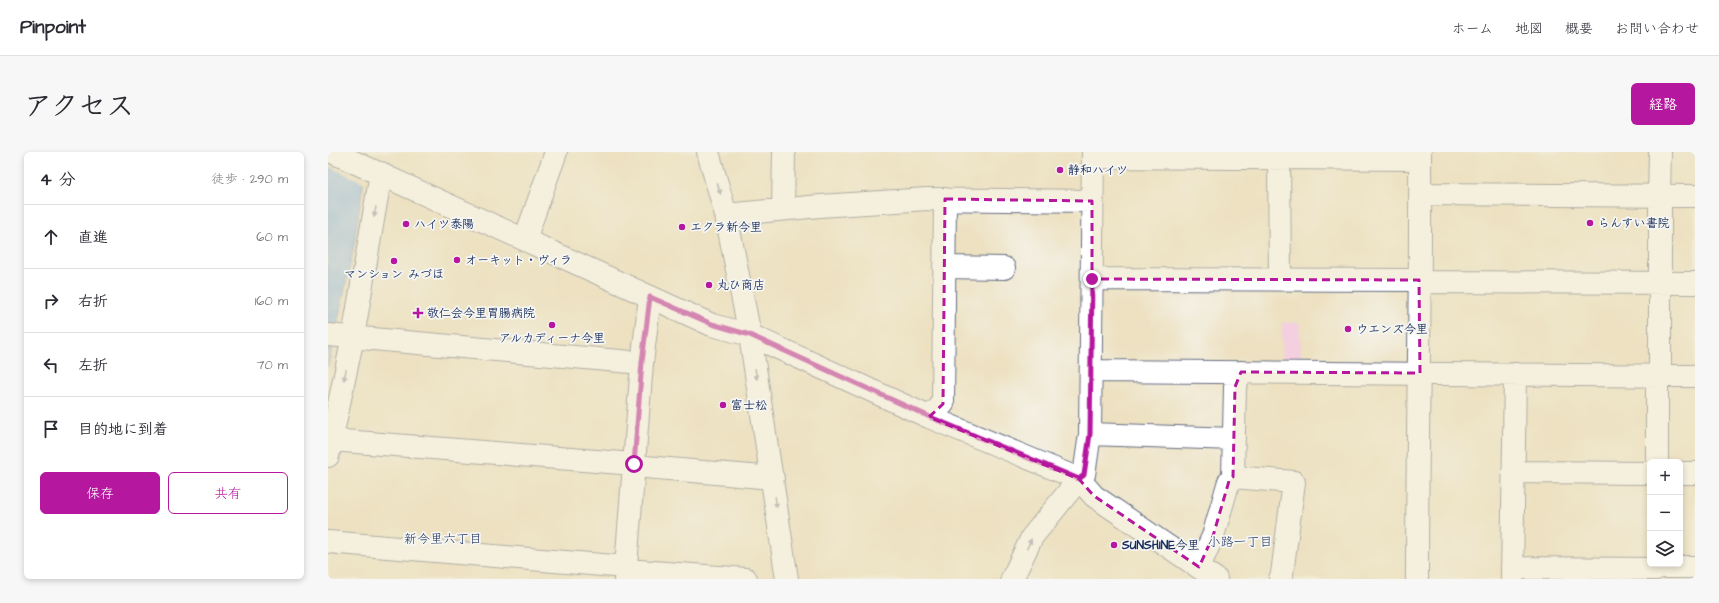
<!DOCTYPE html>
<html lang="ja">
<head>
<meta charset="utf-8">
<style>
	:root { --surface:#fff; --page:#f7f7f7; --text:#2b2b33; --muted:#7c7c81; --line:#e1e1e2; --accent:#b5179e }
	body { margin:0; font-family:"Architects Daughter","Klee One",sans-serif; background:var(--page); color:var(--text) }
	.controls { position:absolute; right:12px; bottom:12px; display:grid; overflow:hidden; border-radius:6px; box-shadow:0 2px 6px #0003 }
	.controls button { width:36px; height:36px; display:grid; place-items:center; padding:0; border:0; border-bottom:1px solid var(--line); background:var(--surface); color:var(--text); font:20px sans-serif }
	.stop { position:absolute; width:12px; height:12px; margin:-9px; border:3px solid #b5179e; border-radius:50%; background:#fff }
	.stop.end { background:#b5179e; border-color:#fff; box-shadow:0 1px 4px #0008 }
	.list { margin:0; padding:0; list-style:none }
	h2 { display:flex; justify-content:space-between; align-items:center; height:52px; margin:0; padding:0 16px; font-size:17px }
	h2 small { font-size:13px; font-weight:400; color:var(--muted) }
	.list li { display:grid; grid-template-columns:26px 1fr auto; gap:12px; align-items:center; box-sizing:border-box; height:64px; padding:0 16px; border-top:1px solid var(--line) }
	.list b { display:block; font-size:15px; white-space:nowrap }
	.list em { font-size:13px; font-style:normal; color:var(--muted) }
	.actions { display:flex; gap:8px; padding:12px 16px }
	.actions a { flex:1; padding:9px 0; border:1px solid var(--accent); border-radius:6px; text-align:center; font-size:14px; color:var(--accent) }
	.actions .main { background:var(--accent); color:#fff }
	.icon { flex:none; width:22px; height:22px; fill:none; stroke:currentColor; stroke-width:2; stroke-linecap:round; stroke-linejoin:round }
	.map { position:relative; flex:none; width:1367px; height:427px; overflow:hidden; border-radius:6px }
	header { display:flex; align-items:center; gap:24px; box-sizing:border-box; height:56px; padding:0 20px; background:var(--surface); border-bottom:1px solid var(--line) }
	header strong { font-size:19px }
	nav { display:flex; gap:22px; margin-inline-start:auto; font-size:14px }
	.intro { display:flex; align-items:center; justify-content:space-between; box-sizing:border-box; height:96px; padding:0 24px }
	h1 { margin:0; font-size:28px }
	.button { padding:10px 18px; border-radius:6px; background:var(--accent); color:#fff; font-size:14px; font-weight:700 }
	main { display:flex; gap:24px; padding:0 24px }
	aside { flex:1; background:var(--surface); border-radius:6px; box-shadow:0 2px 6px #0003 }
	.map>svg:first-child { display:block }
	.built { fill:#f3cfdf }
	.water { fill:#7bb0e9; stroke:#4b70a4 }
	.pier { fill:#ede1c1 }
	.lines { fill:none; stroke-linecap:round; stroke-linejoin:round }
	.minor-casing { stroke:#646d81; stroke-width:24 }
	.tertiary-casing { stroke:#646d81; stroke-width:24 }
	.minor { stroke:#fff; stroke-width:22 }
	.tertiary { stroke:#fff; stroke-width:22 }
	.oneway { fill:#8d97ae }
	.route { stroke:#b5179e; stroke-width:5 }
	.marked { fill:none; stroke:#b5179e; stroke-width:3; stroke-dasharray:8 5; stroke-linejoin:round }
	.poi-dot { fill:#b5179e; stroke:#f6f6f2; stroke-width:1.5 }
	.labels { text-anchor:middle; stroke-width:3.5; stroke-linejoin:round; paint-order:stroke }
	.poi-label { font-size:12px; font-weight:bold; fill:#1b2f5e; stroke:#f6f6f2; text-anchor:start }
	.neighbourhood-label { font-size:13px; fill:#1b2f5e; stroke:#f6f6f2 }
</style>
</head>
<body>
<header>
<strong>Pinpoint</strong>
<nav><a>ホーム</a><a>地図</a><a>概要</a><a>お問い合わせ</a></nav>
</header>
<div class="intro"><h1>アクセス</h1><a class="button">経路</a></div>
<main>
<aside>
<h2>4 分<small>徒歩 · 290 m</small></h2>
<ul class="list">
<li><svg class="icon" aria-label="ahead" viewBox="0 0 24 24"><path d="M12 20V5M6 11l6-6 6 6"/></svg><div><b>直進</b></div><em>60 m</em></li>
<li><svg class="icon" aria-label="right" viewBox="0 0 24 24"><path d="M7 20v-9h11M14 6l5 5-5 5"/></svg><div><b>右折</b></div><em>160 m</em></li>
<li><svg class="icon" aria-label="left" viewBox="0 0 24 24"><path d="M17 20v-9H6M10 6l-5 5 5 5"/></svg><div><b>左折</b></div><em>70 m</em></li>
<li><svg class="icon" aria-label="arrive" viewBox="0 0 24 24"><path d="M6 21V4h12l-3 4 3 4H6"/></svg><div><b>目的地に到着</b></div></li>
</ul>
<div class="actions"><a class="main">保存</a><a>共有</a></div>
</aside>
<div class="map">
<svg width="1367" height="427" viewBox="0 0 1367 427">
	<rect width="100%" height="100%" fill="#f6f6f2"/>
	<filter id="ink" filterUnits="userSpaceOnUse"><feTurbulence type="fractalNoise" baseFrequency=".025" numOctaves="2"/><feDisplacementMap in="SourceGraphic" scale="8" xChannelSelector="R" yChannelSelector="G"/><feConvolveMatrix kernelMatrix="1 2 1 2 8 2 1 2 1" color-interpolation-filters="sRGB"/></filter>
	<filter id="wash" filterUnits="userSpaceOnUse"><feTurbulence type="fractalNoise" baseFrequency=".012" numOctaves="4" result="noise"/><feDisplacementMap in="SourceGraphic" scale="16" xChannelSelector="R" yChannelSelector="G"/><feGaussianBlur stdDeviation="0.9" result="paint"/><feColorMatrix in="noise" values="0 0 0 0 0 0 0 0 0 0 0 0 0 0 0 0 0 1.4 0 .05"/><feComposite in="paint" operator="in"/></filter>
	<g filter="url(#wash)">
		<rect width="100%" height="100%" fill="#ede1c1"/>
		<path class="built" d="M 954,171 L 972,171 L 973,210 L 954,210 Z"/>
		<path class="water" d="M 0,0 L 40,0 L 25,99 L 0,215 Z"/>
		<path class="pier" d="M 0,0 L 42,1 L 37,31 L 0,14 Z"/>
	</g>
	<g filter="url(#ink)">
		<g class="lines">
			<g class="minor-casing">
				<path id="minor" d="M 380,0 L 398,63 L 422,183 L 459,427
					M 765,5 L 1092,7
					M 951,6 L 952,127
					M 1093,42 L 1367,44
					M 1331,44 L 1332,0
					M 455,57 L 456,0
					M 398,63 L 492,54 L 599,47 L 764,49
					M 197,87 L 228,0
					M 616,115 L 676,116
					M 764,127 L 1091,128
					M 1091,130 L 1367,131
					M 0,183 L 314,211
					M 422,183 L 601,265 L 751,327 L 766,344 L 888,427
					M 763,219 L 1367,224
					M 913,220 L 907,235 L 905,325 L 966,330 L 954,422 L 952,427
					M 1329,223 L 1329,310
					M 1332,223 L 1332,44
					M 601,265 L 615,252 L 617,47
					M 762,282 L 906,287
					M 3,288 L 306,312
					M 0,304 L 25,185 L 53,21
					M 306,314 L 445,326
					M 1185,320 L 1322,321
					M 1352,321 L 1367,321
					M 0,390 L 298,415
					M 871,415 L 885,384 L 901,329 L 905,325
					M 1328,415 L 1367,415
					M 1184,416 L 1328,417
					M 298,418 L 418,427
					M 297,427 L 314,211 L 322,145
					M 684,427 L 704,385 L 751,327 L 756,323 L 762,282 L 765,0
					M 1089,427 C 1089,285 1093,142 1092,0
					M 1184,427 L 1187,222"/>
			</g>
			<g class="tertiary-casing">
				<path id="tertiary" d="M 4,0 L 384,173 L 422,183"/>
			</g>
			<use href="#minor" class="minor"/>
			<use href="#tertiary" class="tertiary"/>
		</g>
		<defs><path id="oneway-solid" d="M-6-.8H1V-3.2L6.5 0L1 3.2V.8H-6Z"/></defs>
		<g class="oneway">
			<use href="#oneway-solid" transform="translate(391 37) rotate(74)"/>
			<use href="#oneway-solid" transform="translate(47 60) rotate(100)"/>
			<use href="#oneway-solid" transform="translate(428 222) rotate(81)"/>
			<use href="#oneway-solid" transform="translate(17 223) rotate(102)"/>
			<use href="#oneway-solid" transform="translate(448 350) rotate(82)"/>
			<use href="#oneway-solid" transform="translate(701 392) rotate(-65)"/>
		</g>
	</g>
	<g class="lines" filter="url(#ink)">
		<path class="route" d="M 306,312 L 314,210 L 322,145 L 384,172 L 422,183 L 602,265 L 751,327 L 756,323 L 762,282 L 764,127"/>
	</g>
	<path d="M0 0H1367V427H0ZM 617,47 L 764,49 L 764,127 L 1091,128 L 1092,221 L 913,220 L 907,235 L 905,325 L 901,329 L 885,384 L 871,415 L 766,344 L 751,327 L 601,265 L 615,252 Z" fill="#ede1c1" fill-opacity=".55" fill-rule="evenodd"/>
	<path class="marked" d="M 617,47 L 764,49 L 764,127 L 1091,128 L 1092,221 L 913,220 L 907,235 L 905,325 L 901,329 L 885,384 L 871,415 L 766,344 L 751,327 L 601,265 L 615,252 Z"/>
	<g class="poi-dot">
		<circle cx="732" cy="18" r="4"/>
		<circle cx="1262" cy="71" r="4"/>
		<circle cx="78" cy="72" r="4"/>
		<circle cx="354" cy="75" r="4"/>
		<circle cx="129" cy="108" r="4"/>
		<circle cx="66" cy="109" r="4"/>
		<circle cx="381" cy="133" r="4"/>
		<path d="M88 155h4v4h4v4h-4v4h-4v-4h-4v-4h4z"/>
		<circle cx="224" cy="173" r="4"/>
		<circle cx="1020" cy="177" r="4"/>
		<circle cx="395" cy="253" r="4"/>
		<circle cx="786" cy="393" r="4"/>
	</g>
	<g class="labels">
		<g class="poi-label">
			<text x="740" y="22">静和ハイツ</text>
			<text x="1270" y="75">らんすい書院</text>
			<text x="86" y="76">ハイツ泰陽</text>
			<text x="362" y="79">エクラ新今里</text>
			<text x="137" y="112">オーキット・ヴィラ</text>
			<text x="66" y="126" text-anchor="middle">マンション みづほ</text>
			<text x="389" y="137">丸ひ商店</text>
			<text x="99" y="165">敬仁会今里胃腸病院</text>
			<text x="1028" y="181">ウエンズ今里</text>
			<text x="224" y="190" text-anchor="middle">アルカディーナ今里</text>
			<text x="403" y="257">富士松</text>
			<text x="794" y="397">SUNSHINE今里</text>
		</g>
		<g class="neighbourhood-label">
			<text x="115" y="391">新今里六丁目</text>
			<text x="912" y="394">小路一丁目</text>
		</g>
	</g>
</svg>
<div class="controls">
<button>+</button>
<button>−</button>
<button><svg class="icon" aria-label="layers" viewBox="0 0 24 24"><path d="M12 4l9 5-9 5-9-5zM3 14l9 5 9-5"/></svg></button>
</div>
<div class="stop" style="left:306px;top:312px"></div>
<div class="stop end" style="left:764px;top:127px"></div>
</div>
</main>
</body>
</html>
